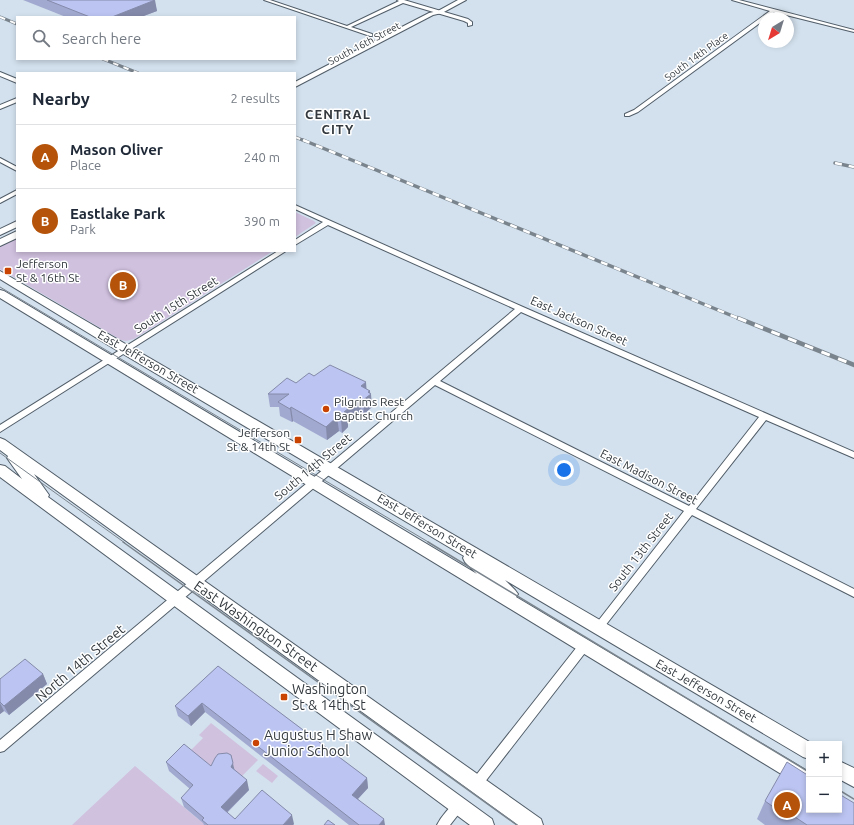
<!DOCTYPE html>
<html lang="en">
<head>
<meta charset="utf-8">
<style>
	:root { --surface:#fff; --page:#f2f2f3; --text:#1f2937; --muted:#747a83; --line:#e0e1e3; --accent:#b45309 }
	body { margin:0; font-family:Ubuntu,sans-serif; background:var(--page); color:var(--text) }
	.controls { position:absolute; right:12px; bottom:12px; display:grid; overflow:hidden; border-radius:0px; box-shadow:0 2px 6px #0003 }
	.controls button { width:36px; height:36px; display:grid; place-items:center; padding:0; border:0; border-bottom:1px solid var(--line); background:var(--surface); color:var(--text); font:20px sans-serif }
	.compass { position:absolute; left:758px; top:12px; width:36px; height:36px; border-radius:50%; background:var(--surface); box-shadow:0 2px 6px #0003; rotate:218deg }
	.you { position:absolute; left:564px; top:470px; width:14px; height:14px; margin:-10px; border:3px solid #fff; border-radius:50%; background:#1a73e8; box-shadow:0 0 0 6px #1a73e833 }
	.badge { display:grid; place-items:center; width:26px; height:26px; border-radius:50%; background:var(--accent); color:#fff; font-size:13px; font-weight:700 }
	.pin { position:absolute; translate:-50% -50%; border:2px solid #fff; box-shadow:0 1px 4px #0006 }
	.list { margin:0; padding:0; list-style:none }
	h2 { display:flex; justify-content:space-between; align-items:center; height:52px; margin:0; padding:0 16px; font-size:17px }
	h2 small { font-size:13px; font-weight:400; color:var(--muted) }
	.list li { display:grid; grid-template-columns:26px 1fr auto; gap:12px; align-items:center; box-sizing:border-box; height:64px; padding:0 16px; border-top:1px solid var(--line) }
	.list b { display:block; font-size:15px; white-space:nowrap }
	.list p { margin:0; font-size:13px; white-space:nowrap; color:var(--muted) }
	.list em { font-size:13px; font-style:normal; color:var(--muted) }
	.icon { flex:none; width:22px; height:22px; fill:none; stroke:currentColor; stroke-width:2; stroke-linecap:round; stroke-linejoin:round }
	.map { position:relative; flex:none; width:854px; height:825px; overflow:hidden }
	.search { position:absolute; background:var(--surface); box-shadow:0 2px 6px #0003; left:16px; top:16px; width:280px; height:44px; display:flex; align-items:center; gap:10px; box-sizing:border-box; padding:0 14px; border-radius:0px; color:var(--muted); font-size:15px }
	.panel { position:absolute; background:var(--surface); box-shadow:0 2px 6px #0003; left:16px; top:72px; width:280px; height:180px; border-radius:0px }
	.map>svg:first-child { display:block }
	.green { fill:#d0c1df }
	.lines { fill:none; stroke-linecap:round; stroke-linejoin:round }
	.minor-casing { stroke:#515d68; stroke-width:2 }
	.secondary-casing { stroke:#515d68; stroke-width:2 }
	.primary-casing { stroke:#515d68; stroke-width:2 }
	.minor { fill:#fff; fill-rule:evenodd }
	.secondary { fill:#fff; fill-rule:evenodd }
	.primary { fill:#fff; fill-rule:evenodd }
	.tram-far1 { stroke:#7a848d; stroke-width:1 }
	.tram { stroke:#7a848d; stroke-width:1.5 }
	.rail-far2-casing { stroke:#7a848d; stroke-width:3 }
	.rail-far1-casing { stroke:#7a848d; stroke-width:3.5 }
	.rail-casing { stroke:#7a848d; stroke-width:4.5 }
	.rail-far2 { stroke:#fff; stroke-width:2; stroke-dasharray:5.5; stroke-linecap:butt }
	.rail-far1 { stroke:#fff; stroke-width:2.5; stroke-dasharray:7; stroke-linecap:butt }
	.rail { stroke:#fff; stroke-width:3; stroke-dasharray:9; stroke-linecap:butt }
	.wall { fill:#a2a9d0 }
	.shaded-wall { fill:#848aa9 }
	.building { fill:#bcc5f2; stroke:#848aa9 }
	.poi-dot { fill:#c94302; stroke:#fff; stroke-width:1.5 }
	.labels { text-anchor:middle; stroke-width:3; stroke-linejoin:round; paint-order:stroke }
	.far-street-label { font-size:10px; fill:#33393e; stroke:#fff }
	.poi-label { font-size:12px; fill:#33393e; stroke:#fff; text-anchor:start }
	.street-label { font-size:12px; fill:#33393e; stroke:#fff }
	.far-district-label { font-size:13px; font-weight:bold; letter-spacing:1px; fill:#33393e; stroke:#fff }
	.near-street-label { font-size:14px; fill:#33393e; stroke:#fff }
	.near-poi-label { font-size:14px; fill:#33393e; stroke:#fff; text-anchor:start }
</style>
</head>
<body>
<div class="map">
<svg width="854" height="825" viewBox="0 0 854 825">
	<rect width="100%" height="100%" fill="#d3e1ee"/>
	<path class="green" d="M 295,212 L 314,221 L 316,223 L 295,237 Z
		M 17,237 L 17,251 L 273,251 L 134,339 L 126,341 L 121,340 L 0,269 L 0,246 Z
		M 211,723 L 258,760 L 241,777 L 235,772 L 233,765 L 230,762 L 215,770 L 191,750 L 203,738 L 199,735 Z
		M 263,764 L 278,776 L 272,783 L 256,771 Z
		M 135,766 L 198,819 L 209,825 L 72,825 Z"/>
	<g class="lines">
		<g class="minor-casing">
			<path id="minor" d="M 264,0 L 270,0 L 347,26 L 399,1 L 397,0 L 404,0 L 468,19 L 472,22 L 472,25 L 468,26 L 468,23 L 464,21 L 403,3 L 351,27 L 372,34 L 372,36 L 370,36 Z
				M 732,0 L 739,0 L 854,30 L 854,32 L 774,12 L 766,18 L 764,18 L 764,20 L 638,112 L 629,116 L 625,116 L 625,114 L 634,110 L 770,11 Z
				M 0,72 L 17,79 L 17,83 L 0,76 Z
				M 17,98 L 17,102 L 0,109 L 0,105 Z
				M 0,158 L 17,167 L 17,171 L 0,162 Z
				M 17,190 L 17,194 L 0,203 L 0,199 Z
				M 295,205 L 523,307 L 854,452 L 854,458 L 766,420 L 696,509 L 854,589 L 854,597 L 692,515 L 601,631 L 598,632 L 595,631 L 593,628 L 595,625 L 684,511 L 435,385 L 4,751 L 0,752 L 0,740 L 515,309 L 328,225 L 295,245 L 295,240 L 323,222 L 295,209 ZM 521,312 L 759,417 L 689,506 L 440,381 Z
				M 278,251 L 286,251 L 0,432 L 0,425 Z
				M 584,642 L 588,643 L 589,646 L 588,649 L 481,787 L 477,788 L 473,787 L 471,783 L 473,779 L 580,643 Z
				M 459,801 L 463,802 L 465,806 L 450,825 L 437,825 C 441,817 451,804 459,801 Z"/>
		</g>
		<g class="secondary-casing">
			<path id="secondary" d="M 458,0 L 466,0 L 442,13 L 433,15 L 295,87 L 295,82 L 429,13 L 438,11 Z
				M 17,221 L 17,227 L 0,235 L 0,229 Z
				M 17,231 L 17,238 L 0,246 L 0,239 Z"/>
		</g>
		<g class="primary-casing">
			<path id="primary" d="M 0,271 L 813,744 L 809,744 L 809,759 L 803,757 L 505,580 L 515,590 L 518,594 L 516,597 L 809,772 L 809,791 L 0,298 L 0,290 L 4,291 L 477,574 L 465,562 L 463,558 L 464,556 L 113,348 L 0,279 Z
				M 0,438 L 5,440 L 541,819 L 543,825 L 518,825 L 34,474 L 49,495 L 48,497 L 492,819 L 494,825 L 470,825 L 0,477 L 0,465 L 5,466 L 22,479 L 7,458 L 8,456 L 0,450 Z
				M 839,761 L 854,768 L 854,787 L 839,779 Z"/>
		</g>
		<use href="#minor" class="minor"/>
		<use href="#secondary" class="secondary"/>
		<use href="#primary" class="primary"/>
		<path class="tram-far1" d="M 0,287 L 430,543
			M 0,453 L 125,543"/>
		<path class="tram" d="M 123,542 L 517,825
			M 428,542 L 809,772
			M 839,790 L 854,799"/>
		<g class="rail-far2-casing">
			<path id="rail-far2" d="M 0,17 L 17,24
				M 103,59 L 138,73
				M 295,137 L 305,141"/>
		</g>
		<g class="rail-far1-casing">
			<path id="rail-far1" d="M 303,140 L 740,319
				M 835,163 L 854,167"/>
		</g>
		<g class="rail-casing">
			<path id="rail" d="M 738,318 L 854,365"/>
		</g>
		<use href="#rail-far2" class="rail-far2"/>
		<use href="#rail-far1" class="rail-far1"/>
		<use href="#rail" class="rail"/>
	</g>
	<path class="wall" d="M 23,0 L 154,0 L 157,11 L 141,17 L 66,17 Z
		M 314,376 L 366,389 L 370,391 L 372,407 L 364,414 L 361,412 L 348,423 L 348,427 L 342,433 L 339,431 L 327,440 L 293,421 L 292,422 L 280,416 L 279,407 L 270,407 L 268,394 Z
		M 218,666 L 367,778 L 368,788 L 358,799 L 385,825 L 349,825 L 205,712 L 191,726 L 178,716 L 175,706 Z
		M 43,674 L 47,684 L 9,715 L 4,711 L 0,714 L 0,679 Z
		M 166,762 L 211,766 L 235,770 L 249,790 L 227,813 L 235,819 L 294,824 L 293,825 L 204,825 L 203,823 L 184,807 L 181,798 L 190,789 L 169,771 Z
		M 765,801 L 854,825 L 765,825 L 757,819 Z"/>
	<path class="shaded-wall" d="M 155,0 L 157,11 L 141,17 L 112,17 Z
		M 366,382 L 367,396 L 361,386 Z
		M 370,391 L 370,395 L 371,394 L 372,407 L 364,414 L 363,400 L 368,392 Z
		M 360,399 L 361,412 L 348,423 L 348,427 L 342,433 L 341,419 L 344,412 Z
		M 291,407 L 293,421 L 292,422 L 290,409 Z
		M 337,417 L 339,431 L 327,440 L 326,427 Z
		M 43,674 L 47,684 L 9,715 L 4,706 Z
		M 0,703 L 4,711 L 0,714 Z
		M 202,703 L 205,712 L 191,726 L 188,716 Z
		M 231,755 L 235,772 L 231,767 Z
		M 367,778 L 368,788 L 353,804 L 352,795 Z
		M 247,780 L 249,790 L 223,816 L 221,807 Z
		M 292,815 L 294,824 L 293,825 L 283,825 Z
		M 384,819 L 385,825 L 379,825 Z"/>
	<path class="building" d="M 47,0 L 155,0 L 112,17 L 90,17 Z
		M 330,365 L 366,382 L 361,386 L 370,391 L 368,392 L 371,394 L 363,400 L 360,399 L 344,412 L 347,414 L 341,419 L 337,417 L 326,427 L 291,407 L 290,409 L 278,402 L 289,394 L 268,394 L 287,378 L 296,383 L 309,373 L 314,376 Z
		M 25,659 L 43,674 L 4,706 L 0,702 L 0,679 Z
		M 218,666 L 367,778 L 352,795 L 384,819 L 379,825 L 359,825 L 202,703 L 188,716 L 175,706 Z
		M 184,744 L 211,766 L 215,758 L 218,754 L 227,753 L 231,755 L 233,763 L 231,767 L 247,780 L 221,807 L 235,819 L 262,790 L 292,815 L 283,825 L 208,825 L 202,820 L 204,818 L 181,798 L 193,785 L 166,762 Z
		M 787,762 L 809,776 L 809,810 L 839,810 L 839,794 L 854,803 L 854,825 L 807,825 L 792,815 L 791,817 L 782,812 L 782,813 L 765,801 Z
		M 328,820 L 335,825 L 324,825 Z"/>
	<g class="poi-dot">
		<rect x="4" y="267" width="8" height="8" rx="2"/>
		<circle cx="326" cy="409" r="4"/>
		<rect x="294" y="436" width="8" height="8" rx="2"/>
		<rect x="280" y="693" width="8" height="8" rx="2"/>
		<circle cx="256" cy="743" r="4"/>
	</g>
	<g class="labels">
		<g class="far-street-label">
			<text transform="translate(364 43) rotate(-28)" y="4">South 16th Street</text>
			<text transform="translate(696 56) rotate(-36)" y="4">South 14th Place</text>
		</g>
		<g class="poi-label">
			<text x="16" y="268">Jefferson<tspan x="16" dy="14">St &amp; 16th St</tspan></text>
			<text x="334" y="406">Pilgrims Rest<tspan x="334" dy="14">Baptist Church</tspan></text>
			<text x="290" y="437" text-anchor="end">Jefferson<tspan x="290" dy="14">St &amp; 14th St</tspan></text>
		</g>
		<g class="street-label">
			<text transform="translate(176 305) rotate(-32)" y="4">South 15th Street</text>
			<text transform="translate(579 321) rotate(24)" y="4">East Jackson Street</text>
			<text transform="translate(148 362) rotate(30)" y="4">East Jefferson Street</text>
			<text transform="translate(313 467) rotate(-40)" y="4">South 14th Street</text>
			<text transform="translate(649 477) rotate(27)" y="4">East Madison Street</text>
			<text transform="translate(427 526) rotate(31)" y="4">East Jefferson Street</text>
			<text transform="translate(641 552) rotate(-52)" y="4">South 13th Street</text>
			<text transform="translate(706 691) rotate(30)" y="4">East Jefferson Street</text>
		</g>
		<g class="far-district-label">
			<text x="338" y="119">CENTRAL<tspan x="338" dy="15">CITY</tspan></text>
		</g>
		<g class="near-street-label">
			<text transform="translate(256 626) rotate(35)" y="5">East Washington Street</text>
			<text transform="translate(80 663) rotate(-40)" y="5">North 14th Street</text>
		</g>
		<g class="near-poi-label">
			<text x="292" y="694">Washington<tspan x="292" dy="16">St &amp; 14th St</tspan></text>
			<text x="264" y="740">Augustus H Shaw<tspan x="264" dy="16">Junior School</tspan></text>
		</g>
	</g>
</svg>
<div class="controls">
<button>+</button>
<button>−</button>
</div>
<svg class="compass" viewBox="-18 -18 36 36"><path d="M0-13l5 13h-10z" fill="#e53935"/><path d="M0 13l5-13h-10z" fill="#747a83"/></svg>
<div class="you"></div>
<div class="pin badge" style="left:787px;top:805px">A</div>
<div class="pin badge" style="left:123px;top:285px">B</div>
<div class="search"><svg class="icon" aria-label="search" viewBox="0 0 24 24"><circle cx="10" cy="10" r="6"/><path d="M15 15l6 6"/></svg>Search here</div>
<section class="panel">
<h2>Nearby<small>2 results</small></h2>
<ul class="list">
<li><span class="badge">A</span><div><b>Mason Oliver</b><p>Place</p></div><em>240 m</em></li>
<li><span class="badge">B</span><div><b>Eastlake Park</b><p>Park</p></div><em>390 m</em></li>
</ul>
</section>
</div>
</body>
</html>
